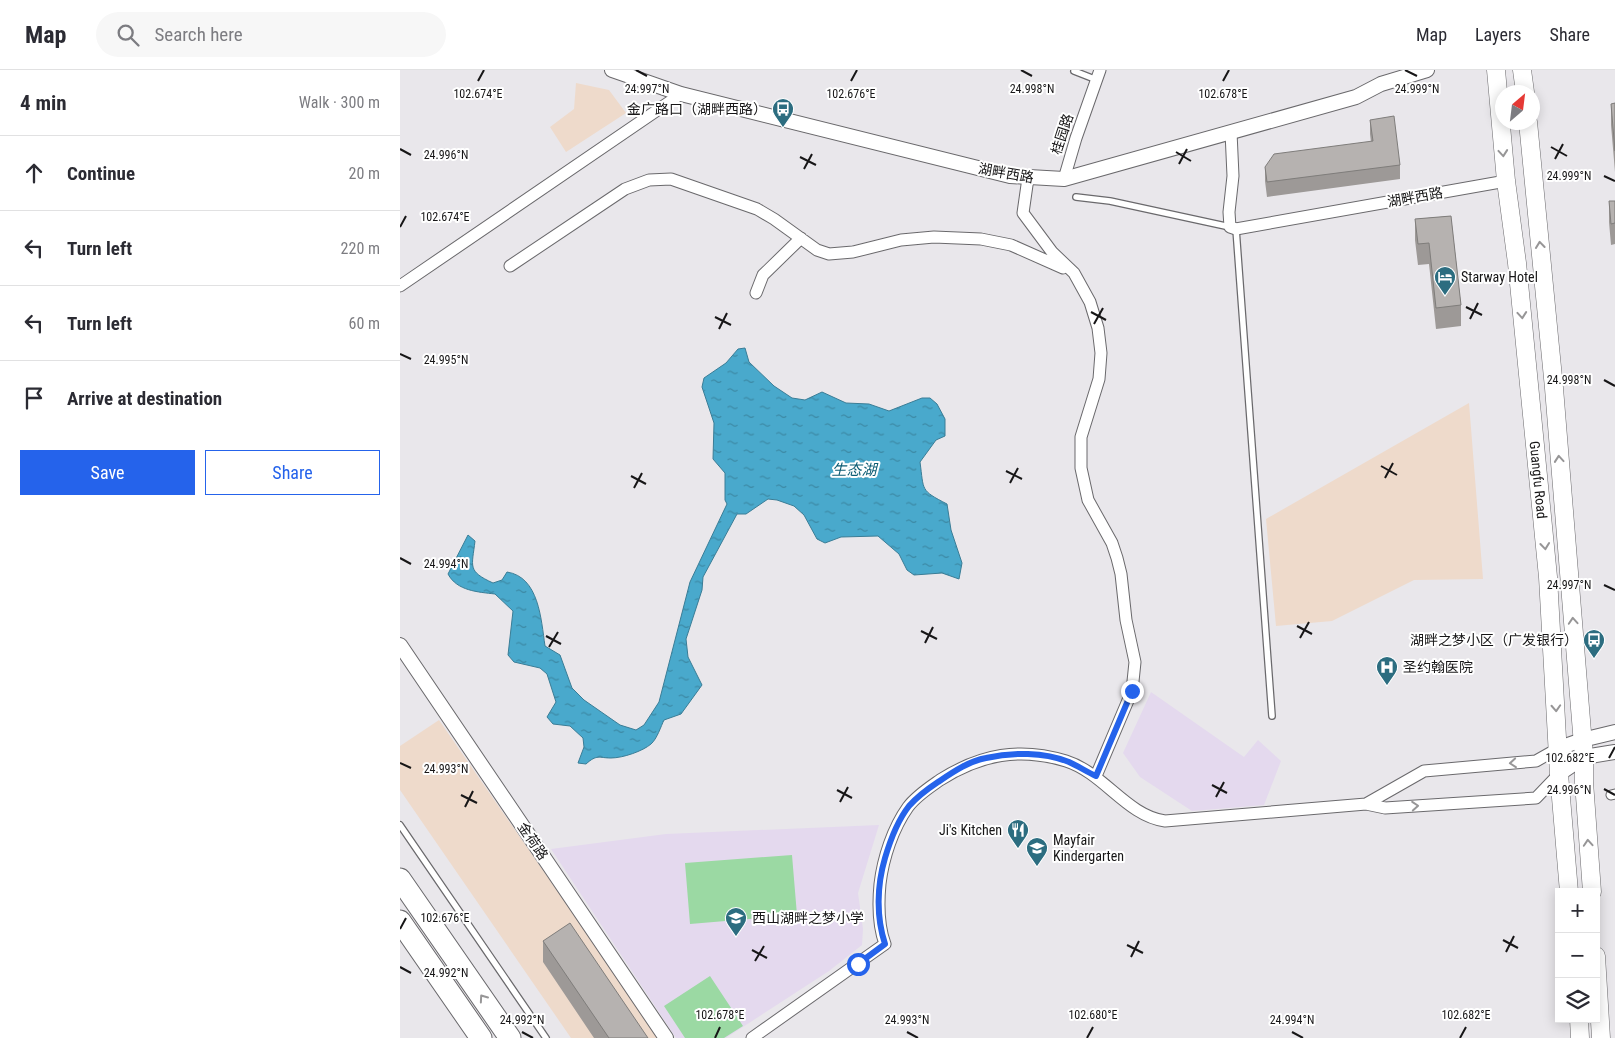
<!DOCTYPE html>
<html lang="en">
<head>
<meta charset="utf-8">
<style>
	:root { --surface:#fff; --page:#f7f7f7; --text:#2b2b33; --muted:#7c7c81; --line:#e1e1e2; --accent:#2563eb }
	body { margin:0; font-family:"Roboto Condensed","Noto Sans SC",sans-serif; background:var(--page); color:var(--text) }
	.controls { position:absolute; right:15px; bottom:15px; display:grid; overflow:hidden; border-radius:0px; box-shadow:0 2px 12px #0003 }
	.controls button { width:45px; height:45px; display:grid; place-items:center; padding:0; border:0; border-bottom:1px solid var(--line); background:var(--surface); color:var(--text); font:25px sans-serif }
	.compass { position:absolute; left:1095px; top:15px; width:45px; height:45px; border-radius:50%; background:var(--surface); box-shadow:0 2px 12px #0003; rotate:28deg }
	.stop { position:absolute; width:15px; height:15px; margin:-11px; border:4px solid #2563eb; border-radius:50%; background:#fff }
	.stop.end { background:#2563eb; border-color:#fff; box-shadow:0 1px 5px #0008 }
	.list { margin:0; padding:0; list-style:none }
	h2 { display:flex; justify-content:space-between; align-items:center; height:65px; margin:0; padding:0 20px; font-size:21px }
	h2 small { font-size:16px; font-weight:400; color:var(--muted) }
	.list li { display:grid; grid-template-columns:32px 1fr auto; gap:15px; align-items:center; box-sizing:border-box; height:75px; padding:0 20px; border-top:1px solid var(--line) }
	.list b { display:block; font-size:19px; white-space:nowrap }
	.list em { font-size:16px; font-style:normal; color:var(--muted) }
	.actions { display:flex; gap:10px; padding:15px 20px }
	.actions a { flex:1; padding:11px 0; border:1px solid var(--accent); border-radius:0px; text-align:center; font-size:18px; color:var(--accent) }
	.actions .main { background:var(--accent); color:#fff }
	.icon { flex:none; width:28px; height:28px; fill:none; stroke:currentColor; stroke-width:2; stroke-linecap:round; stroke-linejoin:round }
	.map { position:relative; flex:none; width:1215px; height:968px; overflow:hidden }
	header { display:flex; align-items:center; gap:30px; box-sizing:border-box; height:70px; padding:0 25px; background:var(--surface); border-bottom:1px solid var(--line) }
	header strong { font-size:24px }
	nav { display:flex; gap:28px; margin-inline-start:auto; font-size:18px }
	.search { width:350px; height:45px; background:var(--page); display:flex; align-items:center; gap:12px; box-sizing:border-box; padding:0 18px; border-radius:28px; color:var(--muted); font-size:19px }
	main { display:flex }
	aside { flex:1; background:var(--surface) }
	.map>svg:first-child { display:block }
	.commercial { fill:#eedacb }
	.education { fill:#e4d9ee }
	.park { fill:#9bd9a3 }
	.water { fill:url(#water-ripples); stroke:#3a7d96 }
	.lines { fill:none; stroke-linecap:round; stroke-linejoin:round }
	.service-casing { stroke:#6a696c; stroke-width:8 }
	.pedestrian-casing { stroke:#6a696c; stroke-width:11 }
	.minor-casing { stroke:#6a696c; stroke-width:13 }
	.tertiary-casing { stroke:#6a696c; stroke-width:16 }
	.primary-casing { stroke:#6a696c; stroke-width:19 }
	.motorway-casing { stroke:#6a696c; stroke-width:23 }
	.service { stroke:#fff; stroke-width:5.5 }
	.pedestrian { stroke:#fff; stroke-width:9 }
	.minor { stroke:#fff; stroke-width:11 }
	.tertiary { stroke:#fff; stroke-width:14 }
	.primary { stroke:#fff; stroke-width:18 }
	.motorway { stroke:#fff; stroke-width:21 }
	.wall { fill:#9d9997 }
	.building { fill:#b6b2b0; stroke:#7f7d7b }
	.oneway { stroke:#979697 }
	.route { stroke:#2563eb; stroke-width:6 }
	.ticks { fill:none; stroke:#171617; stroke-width:2 }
	.labels { text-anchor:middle; stroke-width:4; stroke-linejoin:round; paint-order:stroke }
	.poi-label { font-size:14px; fill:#171617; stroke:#fff; text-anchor:start }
	.street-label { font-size:14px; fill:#171617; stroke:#fff }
	.water-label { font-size:15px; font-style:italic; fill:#0b5b73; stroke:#fff }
	.ticks-label { font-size:12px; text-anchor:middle; fill:#171617; stroke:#fff; stroke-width:4; stroke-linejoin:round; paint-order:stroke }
</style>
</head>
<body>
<header>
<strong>Map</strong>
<div class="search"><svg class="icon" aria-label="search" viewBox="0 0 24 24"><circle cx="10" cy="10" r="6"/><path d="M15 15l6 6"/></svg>Search here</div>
<nav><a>Map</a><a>Layers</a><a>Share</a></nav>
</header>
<main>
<aside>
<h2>4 min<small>Walk · 300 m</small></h2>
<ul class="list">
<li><svg class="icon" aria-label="ahead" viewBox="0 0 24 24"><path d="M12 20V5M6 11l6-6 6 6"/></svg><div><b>Continue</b></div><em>20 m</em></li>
<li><svg class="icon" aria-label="left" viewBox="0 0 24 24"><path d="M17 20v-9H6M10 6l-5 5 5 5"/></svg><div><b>Turn left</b></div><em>220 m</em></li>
<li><svg class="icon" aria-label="left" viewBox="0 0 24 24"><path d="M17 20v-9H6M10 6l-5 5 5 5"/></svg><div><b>Turn left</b></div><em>60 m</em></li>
<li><svg class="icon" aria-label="arrive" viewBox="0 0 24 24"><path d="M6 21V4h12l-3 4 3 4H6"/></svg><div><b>Arrive at destination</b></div></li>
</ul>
<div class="actions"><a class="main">Save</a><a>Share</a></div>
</aside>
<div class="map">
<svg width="1215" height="968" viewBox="0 0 1215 968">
	<defs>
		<pattern id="water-ripples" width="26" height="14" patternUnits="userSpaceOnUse" patternTransform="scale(1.25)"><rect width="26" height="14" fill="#49a9cc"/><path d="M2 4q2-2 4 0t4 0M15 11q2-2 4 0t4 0" fill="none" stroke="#3c89a5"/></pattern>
	</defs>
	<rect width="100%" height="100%" fill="#e9e7eb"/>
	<path class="commercial" d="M 176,13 L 209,20 L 226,43 L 166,82 L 150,57 L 174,39 Z
		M 1069,333 L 1083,509 L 1014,510 L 932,551 L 876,556 L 866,449 Z
		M 39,650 L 259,968 L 171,968 L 0,720 L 0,676 Z"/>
	<path class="education" d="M 751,622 L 844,687 L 858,670 L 881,691 L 864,735 L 792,741 L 740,707 L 723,683 Z
		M 479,755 L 458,823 L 463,859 L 462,875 L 429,901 L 326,968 L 276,968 L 151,779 L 266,764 Z"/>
	<path class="park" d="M 392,785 L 397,845 L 290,854 L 285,793 Z
		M 310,906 L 343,956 L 324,968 L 285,968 L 264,936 Z"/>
	<path class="water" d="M 345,278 L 349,292 L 374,316 L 392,328 L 405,330 L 422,322 L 446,333 L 469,334 L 489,341 L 522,328 L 530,328 L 537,334 L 545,349 L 545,366 L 536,370 L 520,392 C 524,421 520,420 547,434 L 551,460 L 562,493 L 559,509 L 542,503 L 514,505 L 507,500 L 499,484 L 478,466 L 441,467 L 425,473 L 417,469 L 404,445 L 394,436 L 377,430 L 368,429 L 346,444 L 337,444 L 303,507 L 302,520 L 286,569 L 288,587 L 302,615 L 281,644 L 264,650 C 261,656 257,669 251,674 C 243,681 223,688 211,688 C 199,688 197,684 186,694 L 178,693 L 184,677 L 183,668 L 170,656 L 153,654 L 147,647 L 156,632 L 147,604 L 140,598 L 114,592 L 108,585 L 113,541 L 95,524 C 78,522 57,521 48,504 L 68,465 L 75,471 C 72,497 67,501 93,513 L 102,510 L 107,502 C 139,507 141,549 145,576 L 160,585 L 172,618 L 184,630 L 220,655 L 236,660 L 244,655 L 259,632 L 290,512 L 327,434 L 325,430 L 325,403 L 313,389 L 314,353 L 302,317 L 304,308 L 326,293 L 338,279 Z"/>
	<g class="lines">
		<g class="service-casing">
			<path id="service" d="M 674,1 L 697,10
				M 676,127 L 710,131 L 830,157
				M 836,159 L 872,646
				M 0,755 L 146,968"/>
		</g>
		<g class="pedestrian-casing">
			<path id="pedestrian" d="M 1211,725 L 1215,724"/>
		</g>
		<g class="minor-casing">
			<path id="minor" d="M 831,62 L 833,106 L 829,142 L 830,157 L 836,159 L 1106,111
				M 628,108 L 623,143 L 652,182 L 674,203 L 690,232 L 698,258 L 701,283 L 699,309 L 681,367 L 681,398 L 688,430 L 712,473 L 717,488 L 721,504 L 726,550 L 735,592 L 732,621 L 696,706
				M 664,109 L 676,68 L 700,0
				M 110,196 L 225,119 L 249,110 L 271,109 L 357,139 L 374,149 L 417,180 L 429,184 L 453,182 L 501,170 L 534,167 L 581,169 L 611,175 L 663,198
				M 0,216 L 281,24
				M 356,223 L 363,205 L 401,168
				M 966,734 L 1024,701 L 1136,691 L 1159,678
				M 352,968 L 485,874 C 478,855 478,835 480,814 C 483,788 493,758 508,737 C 516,726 530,717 540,710 C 581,684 620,677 666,691 C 704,703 727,746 765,751 L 966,734 L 985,738 L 1136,728 L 1159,704"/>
		</g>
		<g class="tertiary-casing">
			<path id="tertiary" d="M 212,0 L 281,24 L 610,106 L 664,109 L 956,27 L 981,14 L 1027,0
				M 0,575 L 266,968
				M 1159,678 L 1182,670 L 1215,662
				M 1159,704 L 1184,687 L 1215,682"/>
		</g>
		<g class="primary-casing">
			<g id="primary">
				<path id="s1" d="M 1096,0 L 1106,111 L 1117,193 L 1148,507 L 1159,704 L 1169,822"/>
				<path d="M 1122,0 L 1125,22"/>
				<path d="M 1128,52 L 1154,318 L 1184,687 L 1184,712 L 1192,822"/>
				<path d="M 1196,886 L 1201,968"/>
				<path d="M 1179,949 L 1180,968"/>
			</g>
		</g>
		<g class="motorway-casing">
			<path id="motorway" d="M 0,809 L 110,968
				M 0,851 L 81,968"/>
		</g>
		<use href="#service" class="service"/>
		<use href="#pedestrian" class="pedestrian"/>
		<use href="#minor" class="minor"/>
		<use href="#tertiary" class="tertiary"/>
		<use href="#primary" class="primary"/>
		<use href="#motorway" class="motorway"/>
	</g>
	<path class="wall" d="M 1215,33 L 1215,102 L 1211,55 L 1211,34 Z
		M 970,50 L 1000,95 L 1000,109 L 867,127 L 865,111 L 865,97 L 971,72 L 970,64 Z
		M 1209,131 L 1215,131 L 1215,174 L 1211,175 L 1209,152 Z
		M 1051,146 L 1061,235 L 1061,256 L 1036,259 L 1029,194 L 1018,195 L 1015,170 L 1015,149 Z
		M 143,871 L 248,968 L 194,968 L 143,892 Z"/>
	<path class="building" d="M 1215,33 L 1215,81 L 1211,34 Z
		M 994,46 L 1000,95 L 867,112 L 865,97 L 874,84 L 973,71 L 970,50 Z
		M 1209,131 L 1215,131 L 1215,153 L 1211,154 Z
		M 1051,146 L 1061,235 L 1036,238 L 1029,173 L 1018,174 L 1015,149 Z
		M 170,853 L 248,968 L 209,968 L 143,871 Z"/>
	<defs><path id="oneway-chevron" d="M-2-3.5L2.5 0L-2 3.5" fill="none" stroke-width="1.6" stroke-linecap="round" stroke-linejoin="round" transform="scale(1.25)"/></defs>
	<g class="oneway">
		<use href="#oneway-chevron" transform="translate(1103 83) rotate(85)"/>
		<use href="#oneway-chevron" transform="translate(1140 175) rotate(-96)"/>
		<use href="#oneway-chevron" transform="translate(1122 245) rotate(85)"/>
		<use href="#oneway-chevron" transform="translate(1159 389) rotate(-95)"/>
		<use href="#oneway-chevron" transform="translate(1145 476) rotate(84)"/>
		<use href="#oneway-chevron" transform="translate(1173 551) rotate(-94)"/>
		<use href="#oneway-chevron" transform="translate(1156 638) rotate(87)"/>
		<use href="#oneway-chevron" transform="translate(1113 693) rotate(175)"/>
		<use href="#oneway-chevron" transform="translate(1015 736) rotate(-4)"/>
		<use href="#oneway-chevron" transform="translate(1188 773) rotate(-94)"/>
		<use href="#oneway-chevron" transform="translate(83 928) rotate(-125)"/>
	</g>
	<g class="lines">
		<path class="route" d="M 458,894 L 485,874 C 476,847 477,815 485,788 C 490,771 498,750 509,736 C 517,727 529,718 538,712 C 553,702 569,691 586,688 C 612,682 644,682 669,692 C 678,696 687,702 696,706 L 732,621"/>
	</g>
	<path class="ticks" d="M 236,0 L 247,6M 621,0 L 632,6M 1005,0 L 1017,6M 78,11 L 84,0M 451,11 L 457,0M 823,11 L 829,0M 1151,77 L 1167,86M 0,79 L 11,85M 776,82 L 791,91M 400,87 L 416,95M 1155,89 L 1163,74M 779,94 L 787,79M 404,99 L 412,84M 1204,106 L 1215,111M 0,157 L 6,146M 1066,237 L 1082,245M 691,242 L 706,250M 315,247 L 331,255M 1070,249 L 1078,233M 694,254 L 703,238M 319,259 L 327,243M 0,284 L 11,289M 1204,310 L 1215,316M 981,396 L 997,405M 606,401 L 622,409M 231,406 L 246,414M 985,408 L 993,393M 610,413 L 618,398M 234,418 L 242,403M 0,488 L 11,494M 1204,515 L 1215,520M 897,556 L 912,564M 521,561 L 537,569M 146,566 L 161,574M 900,568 L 909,552M 525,573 L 533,557M 149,577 L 158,562M 1209,688 L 1215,677M 0,693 L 11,698M 812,715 L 827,723M 1204,719 L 1215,725M 437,720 L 452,728M 61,725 L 77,733M 816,727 L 824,712M 440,732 L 448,717M 65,737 L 73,721M 0,859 L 6,848M 1103,870 L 1118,878M 727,875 L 743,883M 352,880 L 367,888M 1106,882 L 1114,866M 731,887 L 739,871M 355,891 L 364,876M 0,897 L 11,903M 122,962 L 133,968M 507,962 L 518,968M 892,962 L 903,968M 315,968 L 320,957M 687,968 L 693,957M 1060,968 L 1066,957"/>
	<defs>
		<g id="bus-pin" transform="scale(1.125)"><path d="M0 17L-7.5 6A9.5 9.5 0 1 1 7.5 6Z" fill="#2c6d80" stroke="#fff"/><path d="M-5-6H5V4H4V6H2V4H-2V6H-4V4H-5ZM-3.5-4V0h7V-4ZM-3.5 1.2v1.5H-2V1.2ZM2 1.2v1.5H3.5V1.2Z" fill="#fff"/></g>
		<g id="hotel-pin" transform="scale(1.125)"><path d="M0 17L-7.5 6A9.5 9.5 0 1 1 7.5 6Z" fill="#2c6d80" stroke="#fff"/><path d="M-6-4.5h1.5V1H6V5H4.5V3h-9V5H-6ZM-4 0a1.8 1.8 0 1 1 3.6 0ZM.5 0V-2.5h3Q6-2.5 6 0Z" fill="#fff"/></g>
		<g id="hospital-pin" transform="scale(1.125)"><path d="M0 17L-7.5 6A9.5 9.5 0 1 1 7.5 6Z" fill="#2c6d80" stroke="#fff"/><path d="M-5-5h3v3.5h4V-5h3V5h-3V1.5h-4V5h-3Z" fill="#fff"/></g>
		<g id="restaurant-pin" transform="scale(1.125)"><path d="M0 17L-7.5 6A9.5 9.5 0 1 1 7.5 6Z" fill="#2c6d80" stroke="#fff"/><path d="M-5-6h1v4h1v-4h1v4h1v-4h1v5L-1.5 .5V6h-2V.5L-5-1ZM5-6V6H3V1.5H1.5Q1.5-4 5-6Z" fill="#fff"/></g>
		<g id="school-pin" transform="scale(1.125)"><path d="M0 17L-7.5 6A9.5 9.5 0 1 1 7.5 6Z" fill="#2c6d80" stroke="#fff"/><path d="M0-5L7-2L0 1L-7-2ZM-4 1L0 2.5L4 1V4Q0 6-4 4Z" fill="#fff"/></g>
	</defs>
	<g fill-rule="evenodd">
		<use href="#bus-pin" x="383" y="39"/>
		<use href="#hotel-pin" x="1045" y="207"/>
		<use href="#bus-pin" x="1194" y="570"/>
		<use href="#hospital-pin" x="987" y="597"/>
		<use href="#restaurant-pin" x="618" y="760"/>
		<use href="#school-pin" x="637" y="778"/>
		<use href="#school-pin" x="336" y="848"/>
	</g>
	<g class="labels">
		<g class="poi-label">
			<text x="367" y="44" text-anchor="end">金广路口（湖畔西路）</text>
			<text x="1061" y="212">Starway Hotel</text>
			<text x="1178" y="575" text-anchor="end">湖畔之梦小区（广发银行）</text>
			<text x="1003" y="602">圣约翰医院</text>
			<text x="602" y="765" text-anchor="end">Ji's Kitchen</text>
			<text x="653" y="775">Mayfair<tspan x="653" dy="16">Kindergarten</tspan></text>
			<text x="352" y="853">西山湖畔之梦小学</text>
		</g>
		<g class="street-label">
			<text transform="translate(662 64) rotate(-72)" y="5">桂园路</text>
			<text transform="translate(606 103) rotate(10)" y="5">湖畔西路</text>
			<text transform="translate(1015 127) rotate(-10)" y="5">湖畔西路</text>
			<text dy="5" stroke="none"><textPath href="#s1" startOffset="412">Guangfu Road</textPath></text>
			<text transform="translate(133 771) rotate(56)" y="5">金荷路</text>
		</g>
		<g class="water-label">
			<text x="454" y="405">生态湖</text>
		</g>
	</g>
	<g class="ticks-label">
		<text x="247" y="23">24.997°N</text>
		<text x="632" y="23">24.998°N</text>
		<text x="1017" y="23">24.999°N</text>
		<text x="78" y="28">102.674°E</text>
		<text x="451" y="28">102.676°E</text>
		<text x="823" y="28">102.678°E</text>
		<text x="46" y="89">24.996°N</text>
		<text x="1169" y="110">24.999°N</text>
		<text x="45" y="151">102.674°E</text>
		<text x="46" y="294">24.995°N</text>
		<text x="1169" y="314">24.998°N</text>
		<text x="46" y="498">24.994°N</text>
		<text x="1169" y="519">24.997°N</text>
		<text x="1170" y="692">102.682°E</text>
		<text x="46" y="703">24.993°N</text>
		<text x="1169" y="724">24.996°N</text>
		<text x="45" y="852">102.676°E</text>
		<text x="46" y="907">24.992°N</text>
		<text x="320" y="949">102.678°E</text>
		<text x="693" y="949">102.680°E</text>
		<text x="1066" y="949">102.682°E</text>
		<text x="122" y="954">24.992°N</text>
		<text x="507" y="954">24.993°N</text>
		<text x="892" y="954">24.994°N</text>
	</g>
</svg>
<div class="controls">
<button>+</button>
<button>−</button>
<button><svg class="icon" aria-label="layers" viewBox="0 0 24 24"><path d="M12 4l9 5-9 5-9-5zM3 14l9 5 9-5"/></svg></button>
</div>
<svg class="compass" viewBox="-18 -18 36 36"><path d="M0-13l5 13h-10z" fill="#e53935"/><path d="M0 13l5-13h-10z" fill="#7c7c81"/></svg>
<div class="stop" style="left:458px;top:894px"></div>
<div class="stop end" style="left:732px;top:621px"></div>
</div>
</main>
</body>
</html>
